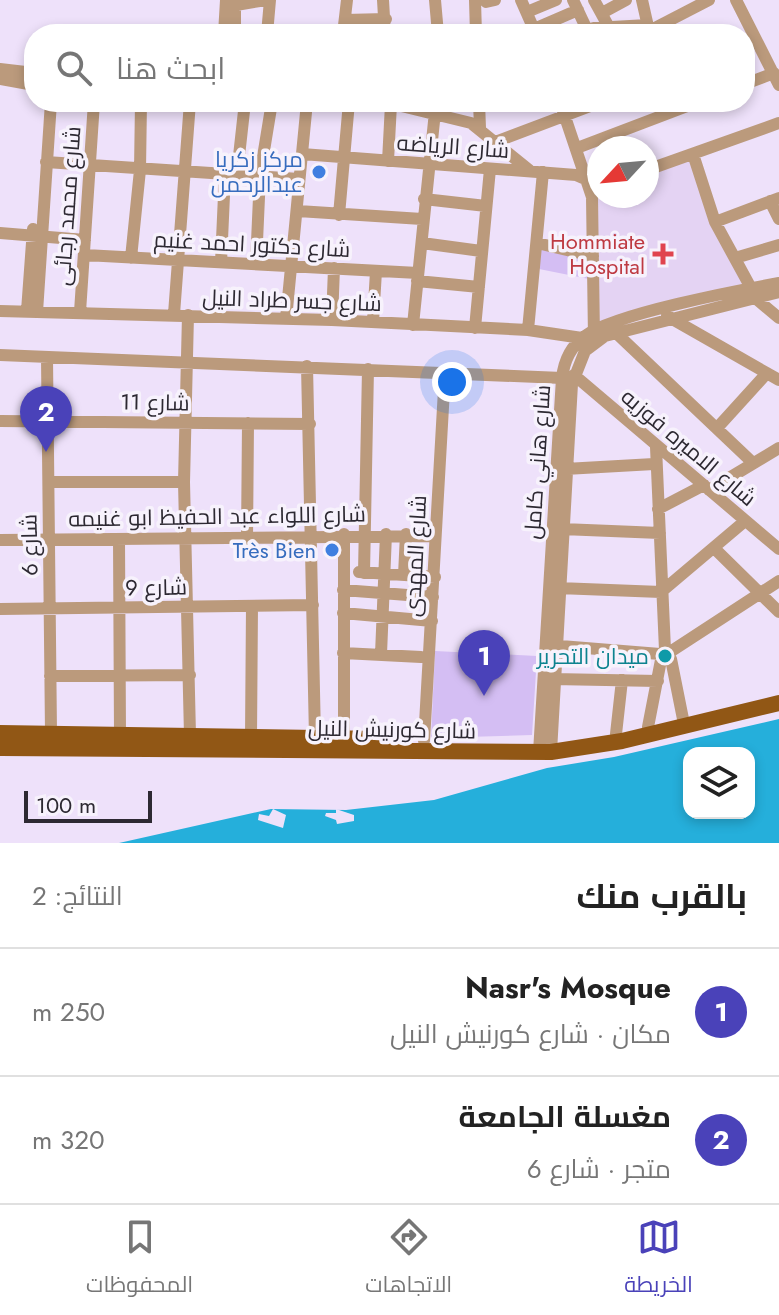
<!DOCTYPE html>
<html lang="ar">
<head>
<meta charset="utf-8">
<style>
	:root { --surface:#fff; --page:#f6f6f6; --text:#222; --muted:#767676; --line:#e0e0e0; --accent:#4a42b9 }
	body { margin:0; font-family:Jost,Cairo,sans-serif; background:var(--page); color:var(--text); direction:rtl }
	.controls { position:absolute; right:24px; bottom:24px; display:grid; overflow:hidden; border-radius:16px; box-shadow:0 4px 12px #0003 }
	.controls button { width:72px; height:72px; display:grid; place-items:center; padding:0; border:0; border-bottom:2px solid var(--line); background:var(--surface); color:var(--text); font:40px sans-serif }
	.compass { position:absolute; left:587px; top:136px; width:72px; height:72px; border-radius:50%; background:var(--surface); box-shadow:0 4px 12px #0003; rotate:244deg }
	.scale { position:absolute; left:24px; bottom:20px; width:128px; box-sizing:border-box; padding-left:8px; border:4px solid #2d2932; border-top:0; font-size:22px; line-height:28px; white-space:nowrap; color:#2d2932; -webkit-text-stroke:6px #f7f2fc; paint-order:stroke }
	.you { position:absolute; left:452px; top:382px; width:28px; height:28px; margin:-20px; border:6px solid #fff; border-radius:50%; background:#1a73e8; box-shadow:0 0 0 12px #1a73e833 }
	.badge { display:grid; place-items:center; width:52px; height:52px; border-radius:50%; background:var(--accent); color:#fff; font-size:26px; font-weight:700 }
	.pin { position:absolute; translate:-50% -66px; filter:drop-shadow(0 2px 4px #0008) }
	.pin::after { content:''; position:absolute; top:42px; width:28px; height:24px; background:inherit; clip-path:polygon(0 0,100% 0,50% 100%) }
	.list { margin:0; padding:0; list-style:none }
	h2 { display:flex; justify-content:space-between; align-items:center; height:104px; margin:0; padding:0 32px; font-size:34px }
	h2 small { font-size:26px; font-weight:400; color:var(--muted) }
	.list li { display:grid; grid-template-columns:52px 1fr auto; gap:24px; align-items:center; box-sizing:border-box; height:128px; padding:0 32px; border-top:2px solid var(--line) }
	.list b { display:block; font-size:30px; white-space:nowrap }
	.list p { margin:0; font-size:26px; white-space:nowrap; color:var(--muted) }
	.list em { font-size:26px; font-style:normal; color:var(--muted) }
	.icon { flex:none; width:44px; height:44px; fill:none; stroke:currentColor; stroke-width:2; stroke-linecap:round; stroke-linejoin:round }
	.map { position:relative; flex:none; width:779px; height:843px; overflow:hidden; direction:ltr }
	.search { position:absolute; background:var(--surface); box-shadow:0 4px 12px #0003; left:24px; right:24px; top:24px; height:88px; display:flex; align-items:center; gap:20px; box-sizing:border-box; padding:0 28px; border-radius:32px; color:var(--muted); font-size:30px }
	.sheet { height:360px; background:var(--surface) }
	nav { display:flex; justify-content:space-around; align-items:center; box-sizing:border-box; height:112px; border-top:2px solid var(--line); background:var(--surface); font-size:22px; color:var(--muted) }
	nav a { display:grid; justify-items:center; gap:4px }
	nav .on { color:var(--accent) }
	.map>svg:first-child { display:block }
	.built { fill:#e4d3f3 }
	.water { fill:#25afdb; fill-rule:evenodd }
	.pier { fill:#eee1fa }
	.building { fill:#d4bef3 }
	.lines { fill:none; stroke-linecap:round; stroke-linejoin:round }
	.minor { stroke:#bb9a7c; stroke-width:12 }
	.major { stroke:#915715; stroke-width:16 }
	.shop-dot { fill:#3f7fe0; stroke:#f7f2fc; stroke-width:3 }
	.health-dot { fill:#e0444e; stroke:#f7f2fc; stroke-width:3 }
	.culture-dot { fill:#0f9aa8; stroke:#f7f2fc; stroke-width:3 }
	.labels { text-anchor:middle; stroke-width:7; stroke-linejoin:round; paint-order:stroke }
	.street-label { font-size:22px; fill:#2d2932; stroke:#f7f2fc }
	.shop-label { font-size:22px; fill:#366cbe; stroke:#f7f2fc; text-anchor:end }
	.health-label { font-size:22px; fill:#be3a42; stroke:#f7f2fc; text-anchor:end }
	.culture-label { font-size:22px; fill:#0d838f; stroke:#f7f2fc; text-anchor:end }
</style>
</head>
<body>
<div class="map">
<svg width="779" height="843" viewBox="0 0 779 843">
	<rect width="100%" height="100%" fill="#eee1fa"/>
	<path class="built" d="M 691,158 L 747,286 L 598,326 L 592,187 L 599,188 L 599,196 L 647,196 L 647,173 Z"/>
	<path class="water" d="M 779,719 L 779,843 L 119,843 L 271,809 L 346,810 L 434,800 L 547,768 L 614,757 ZM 689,753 L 749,753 L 749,813 L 689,813 Z"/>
	<path class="pier" d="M 273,809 L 286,815 L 283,828 L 258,820 L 259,814 L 269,816 Z
		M 336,809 L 354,815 L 354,821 L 337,824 L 336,820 L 325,816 L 326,813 L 336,813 Z"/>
	<path class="building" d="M 541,249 L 589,261 L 589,279 L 539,269 Z
		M 435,651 L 537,656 L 532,735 L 431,738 Z"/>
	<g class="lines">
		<path class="minor" d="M 383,0 L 385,34
			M 435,0 L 438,34
			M 475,0 L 476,34
			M 521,0 L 536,34
			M 573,0 L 589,34
			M 594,0 L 611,31
			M 642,0 L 649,31
			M 736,0 L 779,85
			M 486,2 L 495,0
			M 236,5 L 266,0
			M 527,12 L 556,0
			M 602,13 L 626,0
			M 345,20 L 386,19
			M 534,29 L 578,10
			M 649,31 L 709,0
			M 224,34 L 226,0
			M 235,34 L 235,0
			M 267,34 L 270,0
			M 343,34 L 347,0
			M 575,34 L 594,28 L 648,25
			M 0,69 L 34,73
			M 0,79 L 34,85
			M 745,84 L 774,73
			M 385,102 L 471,123 L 529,170
			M 479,102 L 480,128
			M 560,102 L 592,197 L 594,338
			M 495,142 L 601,102
			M 577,148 L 698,102
			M 302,154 L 576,175 L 599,185
			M 693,154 L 715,222 L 751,288
			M 388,161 L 391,104
			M 46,162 L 299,179
			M 647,170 L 779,123
			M 237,174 L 245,102
			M 424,199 L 486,206
			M 770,201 L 779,219
			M 298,211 L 422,219
			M 339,215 L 349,102
			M 715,222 L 779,198
			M 0,233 L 85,240
			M 422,243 L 481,251
			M 537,243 L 593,256
			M 85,255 L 418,273
			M 131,258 L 140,170 L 141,102
			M 735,258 L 779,245
			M 221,262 L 225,173
			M 256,264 L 260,175 L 272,102
			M 417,281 L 479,287
			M 754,297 L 779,318
			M 0,311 L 332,320 L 528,330 L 582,338
			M 27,311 L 33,229
			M 37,312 L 51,102
			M 80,312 L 94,102
			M 174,314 L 190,102
			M 188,315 L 184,482 L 190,735
			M 667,316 L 779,380
			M 286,319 L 307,102
			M 332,320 L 334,268
			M 373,322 L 376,271
			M 413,325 L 436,102
			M 475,328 L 490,169
			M 528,330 L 543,172
			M 615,332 L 753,463
			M 0,355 L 562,378
			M 47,358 L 51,732
			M 307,366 L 315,737
			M 574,375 L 779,549
			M 0,421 L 310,424
			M 718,427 L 767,373
			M 656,447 L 665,650
			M 565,469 L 654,464
			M 49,482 L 184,482
			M 709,490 L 779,448
			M 658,509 L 704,485
			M 562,529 L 660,533
			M 119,539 L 120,735
			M 247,539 L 248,423
			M 0,540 L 435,536
			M 715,549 L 779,612
			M 359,572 L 435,577
			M 364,573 L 368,369
			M 404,575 L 406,534
			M 558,588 L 661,592 L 745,521
			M 343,590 L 433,597
			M 0,609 L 313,605
			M 343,613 L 432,621
			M 548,645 L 660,654
			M 670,652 L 779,581
			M 343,653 L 421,657
			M 381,654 L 386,534
			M 671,659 L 683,719
			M 50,676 L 190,675
			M 553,679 L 658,681
			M 648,727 L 661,660
			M 616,734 L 622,680
			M 251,736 L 252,606
			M 344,738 L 344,534
			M 424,741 L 445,372
			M 539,752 L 562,378 C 564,361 571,346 585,336 C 613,314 740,290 779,283
			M 551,752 L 572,384 L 585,351 L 605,336 L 779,292"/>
		<path class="major" d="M 0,733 L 383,739
			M 0,748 L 551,752 L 622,741 L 779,703"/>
	</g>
	<g class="shop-dot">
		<circle cx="319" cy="172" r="8"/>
		<circle cx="332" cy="550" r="8"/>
	</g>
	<path class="health-dot" d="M659 242h8v8h8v8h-8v8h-8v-8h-8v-8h8z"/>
	<circle class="culture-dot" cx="665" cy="656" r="8"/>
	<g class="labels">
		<g class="street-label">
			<text transform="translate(453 146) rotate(4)" y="8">شارع الرياضه</text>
			<text transform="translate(67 206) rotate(-86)" y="8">شارع محمد رجائى</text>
			<text transform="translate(252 244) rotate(3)" y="8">شارع دكتور احمد غنيم</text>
			<text transform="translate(292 300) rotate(2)" y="8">شارع جسر طراد النيل</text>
			<text transform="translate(155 402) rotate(1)" y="8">شارع 11</text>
			<text transform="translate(689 447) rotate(40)" y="8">شارع الاميره فوزيه</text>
			<text transform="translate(537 462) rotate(-86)" y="8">شارع هاني كامل</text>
			<text transform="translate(217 516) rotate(-1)" y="8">شارع اللواء عبد الحفيظ ابو غنيمه</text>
			<text transform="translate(29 545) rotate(-91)" y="8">شارع 6</text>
			<text transform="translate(415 556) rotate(-87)" y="8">شارع المهدى</text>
			<text transform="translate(156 587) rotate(-1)" y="8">شارع 9</text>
			<text transform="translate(392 729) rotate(1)" y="8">شارع كورنيش النيل</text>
		</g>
		<g class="shop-label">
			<text x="303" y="167">مركز زكريا<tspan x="303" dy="25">عبدالرحمن</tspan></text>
			<text x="316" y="558">Très Bien</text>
		</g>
		<g class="health-label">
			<text x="645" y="249">Hommiate<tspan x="645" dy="25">Hospital</tspan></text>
		</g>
		<g class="culture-label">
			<text x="649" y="664">ميدان التحرير</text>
		</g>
	</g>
</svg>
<div class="controls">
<button><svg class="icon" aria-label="layers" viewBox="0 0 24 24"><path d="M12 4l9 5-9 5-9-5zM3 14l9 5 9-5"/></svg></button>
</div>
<svg class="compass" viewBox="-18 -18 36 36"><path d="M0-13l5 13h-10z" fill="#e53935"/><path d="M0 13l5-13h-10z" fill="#767676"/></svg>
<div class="scale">100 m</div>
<div class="you"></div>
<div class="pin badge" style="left:484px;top:696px">1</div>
<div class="pin badge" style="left:46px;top:452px">2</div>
<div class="search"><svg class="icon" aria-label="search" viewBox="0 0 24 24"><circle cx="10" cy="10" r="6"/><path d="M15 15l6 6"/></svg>ابحث هنا</div>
</div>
<section class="sheet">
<h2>بالقرب منك<small>النتائج: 2</small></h2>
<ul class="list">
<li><span class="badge">1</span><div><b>Nasr's Mosque</b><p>مكان · شارع كورنيش النيل</p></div><em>250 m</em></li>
<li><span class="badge">2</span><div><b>مغسلة الجامعة</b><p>متجر · شارع 6</p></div><em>320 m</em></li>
</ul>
</section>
<nav>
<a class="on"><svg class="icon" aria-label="map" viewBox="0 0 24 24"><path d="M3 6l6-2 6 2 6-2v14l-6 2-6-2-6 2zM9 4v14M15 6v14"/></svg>الخريطة</a>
<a><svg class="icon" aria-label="directions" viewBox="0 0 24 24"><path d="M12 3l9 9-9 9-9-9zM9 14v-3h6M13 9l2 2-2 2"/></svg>الاتجاهات</a>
<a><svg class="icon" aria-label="saved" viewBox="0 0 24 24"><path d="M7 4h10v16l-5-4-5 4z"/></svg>المحفوظات</a>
</nav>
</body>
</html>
